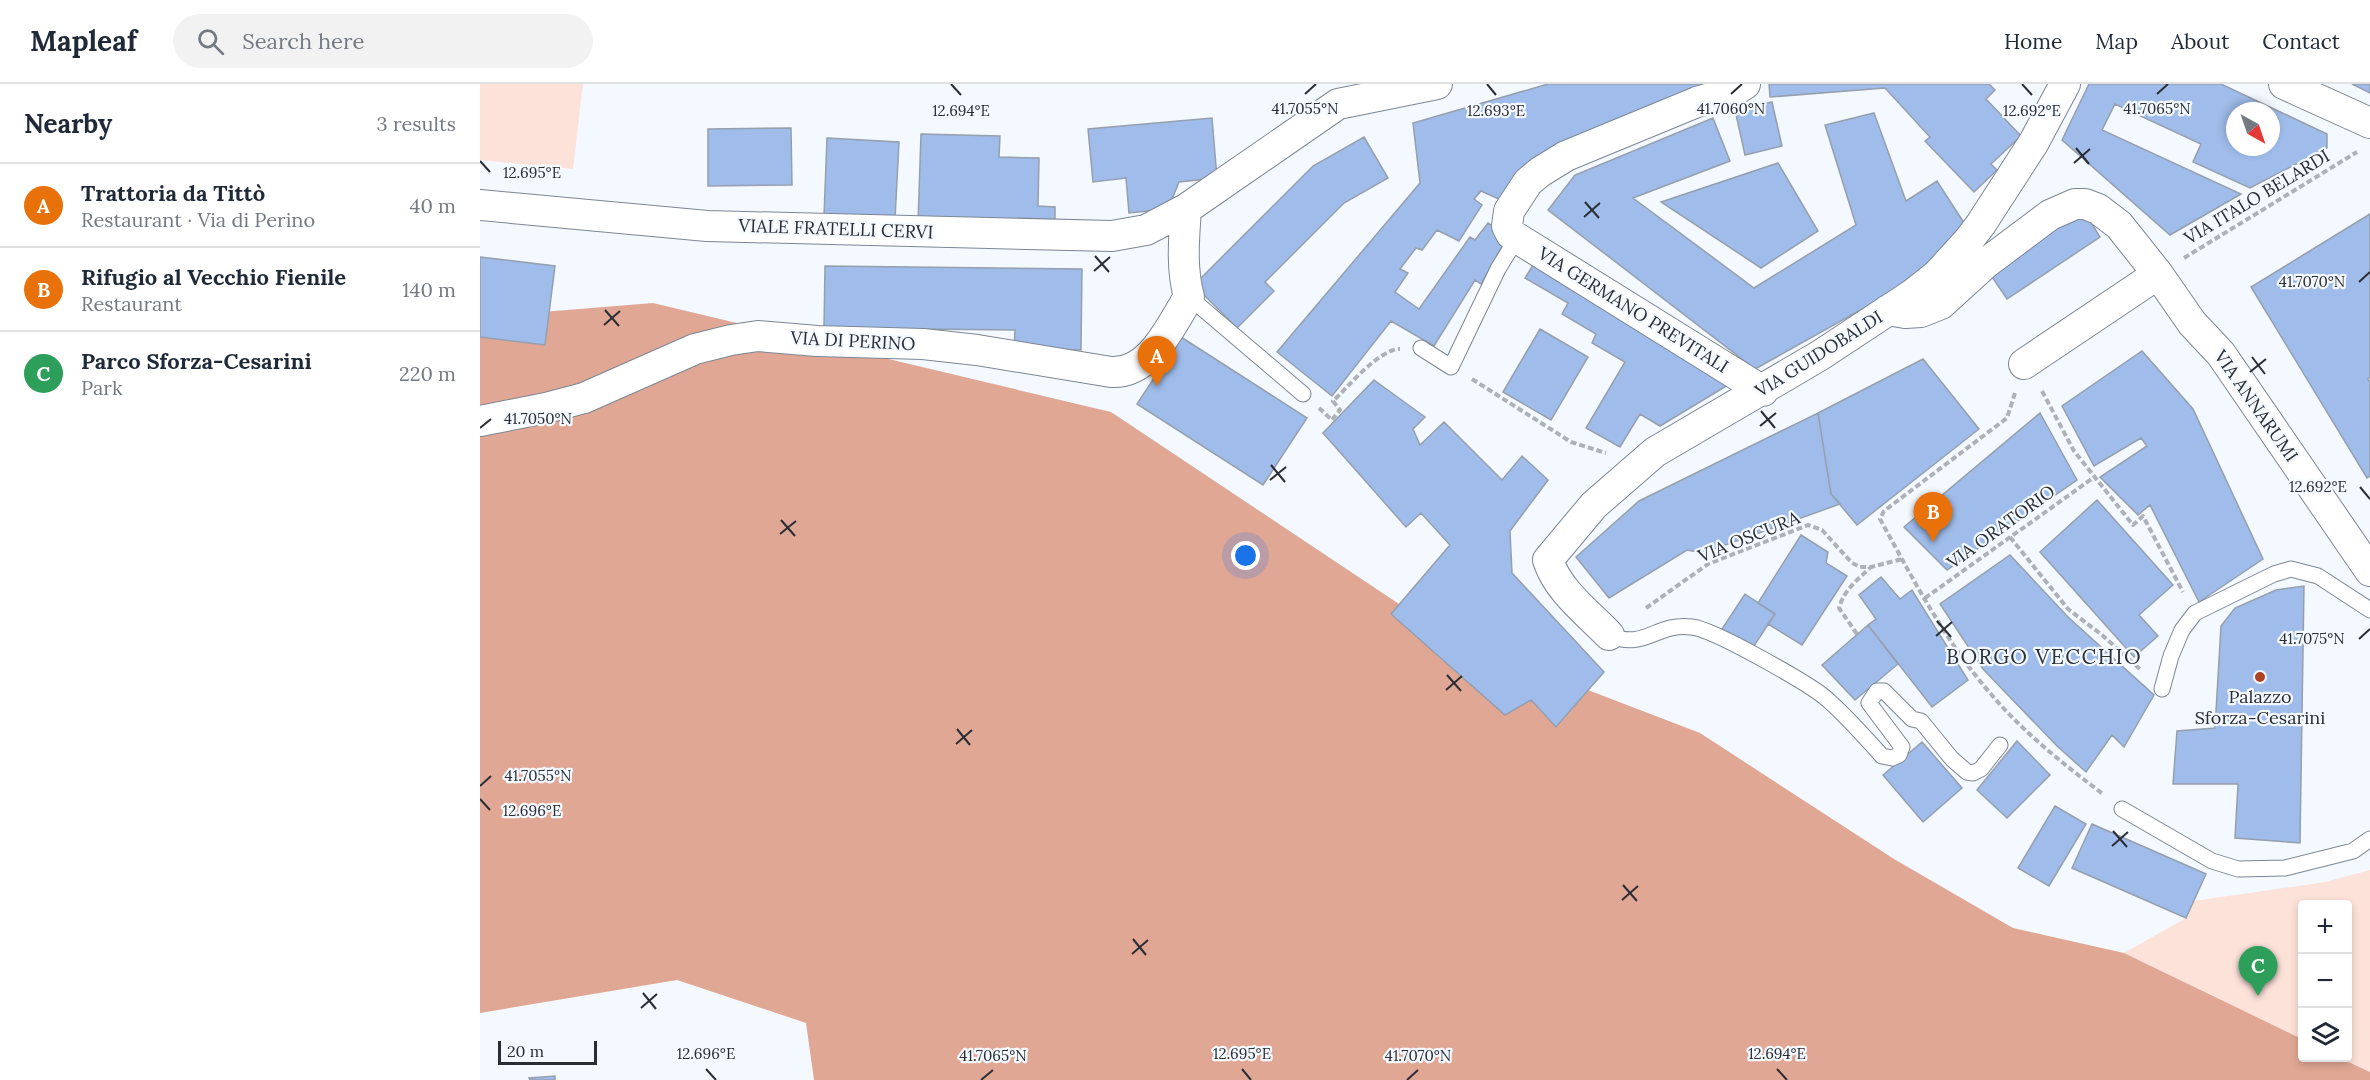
<!DOCTYPE html>
<html lang="en">
<head>
<meta charset="utf-8">
<style>
	:root { --surface:#fff; --page:#f2f2f3; --text:#1f2937; --muted:#747a83; --line:#e0e1e3; --accent:#0b8043 }
	body { margin:0; font-family:Lora,serif; background:var(--page); color:var(--text) }
	.controls { position:absolute; right:18px; bottom:18px; display:grid; overflow:hidden; border-radius:6px; box-shadow:0 3px 9px #0003 }
	.controls button { width:54px; height:54px; display:grid; place-items:center; padding:0; border:0; border-bottom:2px solid var(--line); background:var(--surface); color:var(--text); font:30px sans-serif }
	.compass { position:absolute; left:1746px; top:18px; width:54px; height:54px; border-radius:50%; background:var(--surface); box-shadow:0 3px 9px #0003; rotate:140deg }
	.scale { position:absolute; left:18px; bottom:15px; width:99px; box-sizing:border-box; padding-left:6px; border:3px solid #2a2e34; border-top:0; font-size:16px; line-height:21px; white-space:nowrap; color:#2a2e34; -webkit-text-stroke:4px #f4f9ff; paint-order:stroke }
	.you { position:absolute; left:766px; top:472px; width:21px; height:21px; margin:-15px; border:4px solid #fff; border-radius:50%; background:#1a73e8; box-shadow:0 0 0 9px #1a73e833 }
	.badge { display:grid; place-items:center; width:39px; height:39px; border-radius:50%; background:var(--accent); color:#fff; font-size:20px; font-weight:700 }
	.pin { position:absolute; translate:-50% -50px; filter:drop-shadow(0 2px 3px #0008) }
	.pin::after { content:''; position:absolute; top:32px; width:21px; height:18px; background:inherit; clip-path:polygon(0 0,100% 0,50% 100%) }
	.list { margin:0; padding:0; list-style:none }
	h2 { display:flex; justify-content:space-between; align-items:center; height:78px; margin:0; padding:0 24px; font-size:26px }
	h2 small { font-size:20px; font-weight:400; color:var(--muted) }
	.list li { display:grid; grid-template-columns:39px 1fr auto; gap:18px; align-items:center; box-sizing:border-box; height:84px; padding:0 24px; border-top:2px solid var(--line) }
	.list b { display:block; font-size:22px; white-space:nowrap }
	.list p { margin:0; font-size:20px; white-space:nowrap; color:var(--muted) }
	.list em { font-size:20px; font-style:normal; color:var(--muted) }
	.icon { flex:none; width:33px; height:33px; fill:none; stroke:currentColor; stroke-width:2; stroke-linecap:round; stroke-linejoin:round }
	.map { position:relative; flex:none; width:1890px; height:996px; overflow:hidden }
	header { display:flex; align-items:center; gap:36px; box-sizing:border-box; height:84px; padding:0 30px; background:var(--surface); border-bottom:2px solid var(--line) }
	header strong { font-size:28px }
	nav { display:flex; gap:33px; margin-inline-start:auto; font-size:21px }
	.search { width:420px; height:54px; background:var(--page); display:flex; align-items:center; gap:15px; box-sizing:border-box; padding:0 21px; border-radius:33px; color:var(--muted); font-size:22px }
	main { display:flex }
	aside { flex:1; background:var(--surface) }
	.map>svg:first-child { display:block }
	.green { fill:#fde2da }
	.forest { fill:#e1a795 }
	.building { fill:#9fbcea; stroke:#959fad; stroke-width:1.5; fill-rule:evenodd }
	.lines { fill:none; stroke-linecap:round; stroke-linejoin:round }
	.service-casing { stroke:#7c8694; stroke-width:17 }
	.minor-casing { stroke:#7c8694; stroke-width:32 }
	.path { stroke:#aeb2b8; stroke-width:4; stroke-dasharray:6 3; stroke-linecap:butt }
	.service { stroke:#fff; stroke-width:15 }
	.minor { stroke:#fff; stroke-width:30 }
	.ticks { fill:none; stroke:#2a2e34; stroke-width:2 }
	.poi-dot { fill:#ac4423; stroke:#f4f9ff; stroke-width:2 }
	.labels { text-anchor:middle; stroke-width:4.5; stroke-linejoin:round; paint-order:stroke }
	.street-label { font-size:18px; fill:#2a2e34; stroke:#f4f9ff }
	.poi-label { font-size:18px; fill:#2a2e34; stroke:#f4f9ff }
	.quarter-label { font-size:21px; letter-spacing:1.5px; fill:#2b333f; stroke:#f4f9ff }
	.ticks-label { font-size:15px; text-anchor:middle; fill:#2a2e34; stroke:#f4f9ff; stroke-width:4.5; stroke-linejoin:round; paint-order:stroke }
</style>
</head>
<body>
<header>
<strong>Mapleaf</strong>
<div class="search"><svg class="icon" aria-label="search" viewBox="0 0 24 24"><circle cx="10" cy="10" r="6"/><path d="M15 15l6 6"/></svg>Search here</div>
<nav><a>Home</a><a>Map</a><a>About</a><a>Contact</a></nav>
</header>
<main>
<aside>
<h2>Nearby<small>3 results</small></h2>
<ul class="list">
<li><span class="badge" style="background:#e8710a">A</span><div><b>Trattoria da Tittò</b><p>Restaurant · Via di Perino</p></div><em>40 m</em></li>
<li><span class="badge" style="background:#e8710a">B</span><div><b>Rifugio al Vecchio Fienile</b><p>Restaurant</p></div><em>140 m</em></li>
<li><span class="badge" style="background:#2e9e5b">C</span><div><b>Parco Sforza-Cesarini</b><p>Park</p></div><em>220 m</em></li>
</ul>
</aside>
<div class="map">
<svg width="1890" height="996" viewBox="0 0 1890 996">
	<rect width="100%" height="100%" fill="#f4f9ff"/>
	<path class="green" d="M 0,0 L 103,0 L 93,85 L 0,76 Z
		M 1890,786 L 1890,988 L 1860,974 L 1868,974 L 1868,820 L 1822,820 L 1822,955 L 1644,869 L 1706,834 L 1714,817 L 1845,798 Z"/>
	<path class="forest" d="M 173,219 L 631,328 L 967,552 L 1220,649 L 1414,775 L 1533,844 L 1644,869 L 1822,955 L 1822,974 L 1860,974 L 1890,988 L 1890,996 L 334,996 L 326,939 L 197,896 L 0,929 L 0,233 Z"/>
	<path class="building" d="M 1068,0 L 1253,0 L 1023,117 L 1001,107 L 994,115 L 1002,121 L 979,157 L 957,146 L 942,166 L 936,164 L 920,185 L 928,189 L 915,208 L 939,225 L 990,153 L 995,156 L 1008,139 L 1028,152 L 1001,200 L 995,196 L 954,262 L 911,237 L 852,312 L 797,268 L 940,99 L 933,39 Z
		M 1289,0 L 1509,0 L 1515,6 L 1506,15 L 1541,52 L 1511,80 L 1517,86 L 1494,108 L 1445,57 L 1450,53 L 1405,4 L 1290,13 Z
		M 1609,0 L 1741,0 L 1847,50 L 1847,64 L 1770,104 L 1713,78 L 1721,60 L 1635,20 L 1622,46 L 1761,110 L 1690,151 L 1582,56 ZM 1755,27 L 1791,27 L 1791,63 L 1755,63 Z
		M 1872,0 L 1890,0 L 1890,9 Z
		M 1292,18 L 1302,62 L 1265,71 L 1255,26 Z
		M 1394,29 L 1426,117 L 1457,97 L 1488,145 L 1454,185 L 1275,285 L 1068,126 L 1095,91 L 1233,34 L 1250,77 L 1153,114 L 1274,204 L 1376,141 L 1345,41 Z
		M 732,34 L 737,94 L 699,98 L 688,125 L 649,129 L 646,94 L 613,98 L 608,45 Z
		M 311,44 L 312,101 L 228,102 L 228,45 Z
		M 441,50 L 520,52 L 519,73 L 559,74 L 558,122 L 575,123 L 575,142 L 438,139 Z
		M 884,53 L 908,94 L 864,119 L 785,198 L 794,207 L 757,244 L 714,201 L 833,82 Z
		M 347,54 L 419,58 L 415,135 L 344,132 Z
		M 1298,79 L 1338,147 L 1281,184 L 1181,118 Z
		M 1604,127 L 1620,153 L 1527,215 L 1508,187 Z
		M 1890,130 L 1890,293 L 1888,295 L 1890,298 L 1890,392 L 1887,394 L 1771,203 Z
		M 0,173 L 75,182 L 65,261 L 0,253 Z
		M 1053,181 L 1253,298 L 1180,342 L 1160,330 L 1140,363 L 1106,344 L 1145,278 L 1112,259 L 1116,250 L 1082,230 L 1088,219 L 1045,194 Z
		M 345,182 L 602,185 L 601,266 L 534,265 L 535,246 L 344,244 Z
		M 1060,245 L 1108,273 L 1071,336 L 1023,308 Z
		M 701,253 L 827,334 L 783,401 L 657,320 Z
		M 1662,267 L 1713,325 L 1783,475 L 1719,518 L 1670,421 L 1658,431 L 1620,393 L 1667,362 L 1661,354 L 1614,382 L 1582,322 Z
		M 1443,275 L 1499,345 L 1377,441 L 1351,410 L 1338,329 Z
		M 894,296 L 945,333 L 933,345 L 940,361 L 964,338 L 1022,396 L 1042,372 L 1068,396 L 1030,447 L 1032,489 L 1124,588 L 1076,643 L 1051,616 L 1025,631 L 911,530 L 970,461 L 941,429 L 926,443 L 843,349 Z
		M 1338,329 L 1351,410 L 1360,420 L 1223,469 L 1207,466 L 1129,514 L 1096,473 L 1159,417 Z
		M 1560,329 L 1597,396 L 1467,486 L 1424,443 Z
		M 1617,416 L 1693,501 L 1659,531 L 1678,552 L 1654,573 L 1560,468 Z
		M 1321,451 L 1348,468 L 1346,479 L 1367,492 L 1322,561 L 1288,540 L 1295,530 L 1278,519 Z
		M 1530,471 L 1588,533 L 1674,611 L 1644,663 L 1632,651 L 1606,688 L 1577,662 L 1503,585 L 1460,520 Z
		M 1401,493 L 1420,515 L 1432,506 L 1488,596 L 1452,623 L 1388,541 L 1396,535 L 1379,511 Z
		M 1824,502 L 1820,759 L 1755,754 L 1758,700 L 1693,700 L 1697,647 L 1735,644 L 1741,542 L 1755,524 L 1796,506 Z
		M 1265,510 L 1295,530 L 1272,565 L 1242,545 Z
		M 1388,541 L 1418,580 L 1375,616 L 1342,581 Z
		M 1537,657 L 1570,691 L 1527,734 L 1497,706 Z
		M 1442,658 L 1482,704 L 1443,738 L 1403,691 Z
		M 1575,722 L 1606,740 L 1569,802 L 1538,784 Z
		M 1612,740 L 1726,790 L 1706,834 L 1592,784 Z
		M 75,992 L 75,996 L 50,996 L 49,994 Z"/>
	<g class="lines">
		<g class="service-casing">
			<path id="service" d="M 709,213 L 823,310
				M 941,264 L 971,283 L 1018,185 L 1037,154
				M 1129,551 C 1165,567 1176,538 1212,543 C 1233,545 1332,601 1348,616 C 1367,633 1385,653 1402,672 L 1412,674 L 1419,671 L 1422,663 L 1389,619 L 1397,607 L 1404,607 L 1432,635 L 1441,637 L 1472,675 L 1487,688 L 1493,689 L 1501,685 L 1520,661
				M 1682,605 L 1691,572 L 1702,546 L 1715,529 L 1794,490 L 1811,485 L 1838,492 L 1890,526
				M 1642,725 L 1732,777 L 1758,785 L 1805,784 L 1873,767 L 1890,755"/>
		</g>
		<g class="minor-casing">
			<path id="minor" d="M 1265,0 L 1254,7 L 1217,18 L 1086,72 L 1060,88 L 1048,98 L 1029,127 L 1027,142 L 1031,150 L 1037,154 L 1283,307
				M 1804,0 L 1890,39
				M 0,121 L 227,142 L 632,152 L 666,146 L 706,125 L 858,20 L 957,0
				M 1408,226 L 1425,229 L 1441,228 L 1461,220 L 1506,179 L 1570,131 L 1595,120 L 1605,120 L 1618,125 L 1639,141 L 1678,190 L 1712,239 L 1741,270 L 1890,487
				M 1544,280 L 1678,190
				M 0,337 L 66,324 L 104,314 L 215,265 L 251,256 L 278,252 L 337,257 L 443,260 L 497,266 L 631,288 C 671,290 690,242 709,213 C 701,184 704,154 706,125
				M 1129,551 C 1107,528 1078,507 1068,476 L 1114,421 L 1175,368 L 1339,272 L 1433,210 L 1457,191 L 1488,157 L 1501,140 L 1554,58 L 1585,0"/>
		</g>
		<path class="path" d="M 1704,174 L 1877,68
			M 992,295 L 1091,358 L 1126,369
			M 1562,307 L 1594,367 L 1653,441 L 1663,432 L 1703,508
			M 1535,309 L 1527,334 L 1404,427 L 1400,435 C 1433,495 1465,557 1510,609 C 1542,647 1583,680 1623,710
			M 839,324 L 852,336 L 860,326 L 853,317 C 869,302 899,265 920,265
			M 1530,453 L 1588,525 L 1622,551 L 1662,587
			M 1445,514 L 1613,394
			M 1166,524 L 1228,480 L 1328,441 L 1342,446 L 1372,479 L 1380,483 L 1391,483 L 1422,475
			M 1377,550 L 1359,524 C 1364,506 1377,496 1390,484"/>
		<use href="#service" class="service"/>
		<use href="#minor" class="minor"/>
	</g>
	<path class="ticks" d="M 471,0 L 481,11M 1007,0 L 1016,11M 1542,0 L 1552,11M 825,10 L 836,0M 1251,10 L 1262,0M 1677,10 L 1688,0M 1596,64 L 1609,80M 0,77 L 10,88M 1594,79 L 1610,65M 1105,118 L 1119,134M 1104,133 L 1120,119M 615,172 L 629,188M 614,187 L 630,173M 1879,198 L 1890,188M 125,226 L 139,242M 124,241 L 140,227M 1772,273 L 1785,290M 1770,288 L 1786,275M 1281,327 L 1295,344M 1280,342 L 1296,329M 0,344 L 11,335M 791,381 L 805,398M 790,396 L 806,383M 1880,403 L 1890,415M 301,436 L 315,452M 300,450 L 316,437M 1457,537 L 1471,553M 1456,552 L 1472,538M 1879,555 L 1890,545M 967,591 L 981,607M 966,606 L 982,592M 477,645 L 490,661M 476,660 L 492,646M 0,702 L 11,692M 0,715 L 10,726M 1633,747 L 1647,763M 1632,762 L 1648,748M 1143,801 L 1157,817M 1142,816 L 1158,802M 653,855 L 666,871M 652,870 L 668,856M 163,909 L 176,925M 161,924 L 177,910M 226,985 L 236,996M 762,985 L 771,996M 1297,985 L 1307,996M 501,996 L 513,986M 927,996 L 938,986"/>
	<circle class="poi-dot" cx="1780" cy="593" r="6"/>
	<g class="labels">
		<g class="street-label">
			<text transform="translate(1777 113) rotate(-31)" y="6">VIA ITALO BELARDI</text>
			<text transform="translate(356 145) rotate(2)" y="6">VIALE FRATELLI CERVI</text>
			<text transform="translate(1153 226) rotate(32)" y="6">VIA GERMANO PREVITALI</text>
			<text transform="translate(373 257) rotate(3)" y="6">VIA DI PERINO</text>
			<text transform="translate(1339 270) rotate(-32)" y="6">VIA GUIDOBALDI</text>
			<text transform="translate(1776 322) rotate(55)" y="6">VIA ANNARUMI</text>
			<text transform="translate(1521 443) rotate(-36)" y="6">VIA ORATORIO</text>
			<text transform="translate(1269 453) rotate(-22)" y="6">VIA OSCURA</text>
		</g>
		<g class="poi-label">
			<text x="1780" y="619">Palazzo<tspan x="1780" dy="21">Sforza-Cesarini</tspan></text>
		</g>
		<g class="quarter-label">
			<text x="1564" y="580">BORGO VECCHIO</text>
		</g>
	</g>
	<g class="ticks-label">
		<text x="825" y="30">41.7055°N</text>
		<text x="1251" y="30">41.7060°N</text>
		<text x="1677" y="30">41.7065°N</text>
		<text x="481" y="32">12.694°E</text>
		<text x="1016" y="32">12.693°E</text>
		<text x="1552" y="32">12.692°E</text>
		<text x="52" y="94">12.695°E</text>
		<text x="1832" y="203">41.7070°N</text>
		<text x="58" y="340">41.7050°N</text>
		<text x="1838" y="408">12.692°E</text>
		<text x="1832" y="560">41.7075°N</text>
		<text x="58" y="697">41.7055°N</text>
		<text x="52" y="732">12.696°E</text>
		<text x="226" y="975">12.696°E</text>
		<text x="762" y="975">12.695°E</text>
		<text x="1297" y="975">12.694°E</text>
		<text x="513" y="977">41.7065°N</text>
		<text x="938" y="977">41.7070°N</text>
	</g>
</svg>
<div class="controls">
<button>+</button>
<button>−</button>
<button><svg class="icon" aria-label="layers" viewBox="0 0 24 24"><path d="M12 4l9 5-9 5-9-5zM3 14l9 5 9-5"/></svg></button>
</div>
<svg class="compass" viewBox="-18 -18 36 36"><path d="M0-13l5 13h-10z" fill="#e53935"/><path d="M0 13l5-13h-10z" fill="#747a83"/></svg>
<div class="scale">20 m</div>
<div class="you"></div>
<div class="pin badge" style="left:677px;top:302px;background:#e8710a">A</div>
<div class="pin badge" style="left:1453px;top:458px;background:#e8710a">B</div>
<div class="pin badge" style="left:1778px;top:912px;background:#2e9e5b">C</div>
</div>
</main>
</body>
</html>
